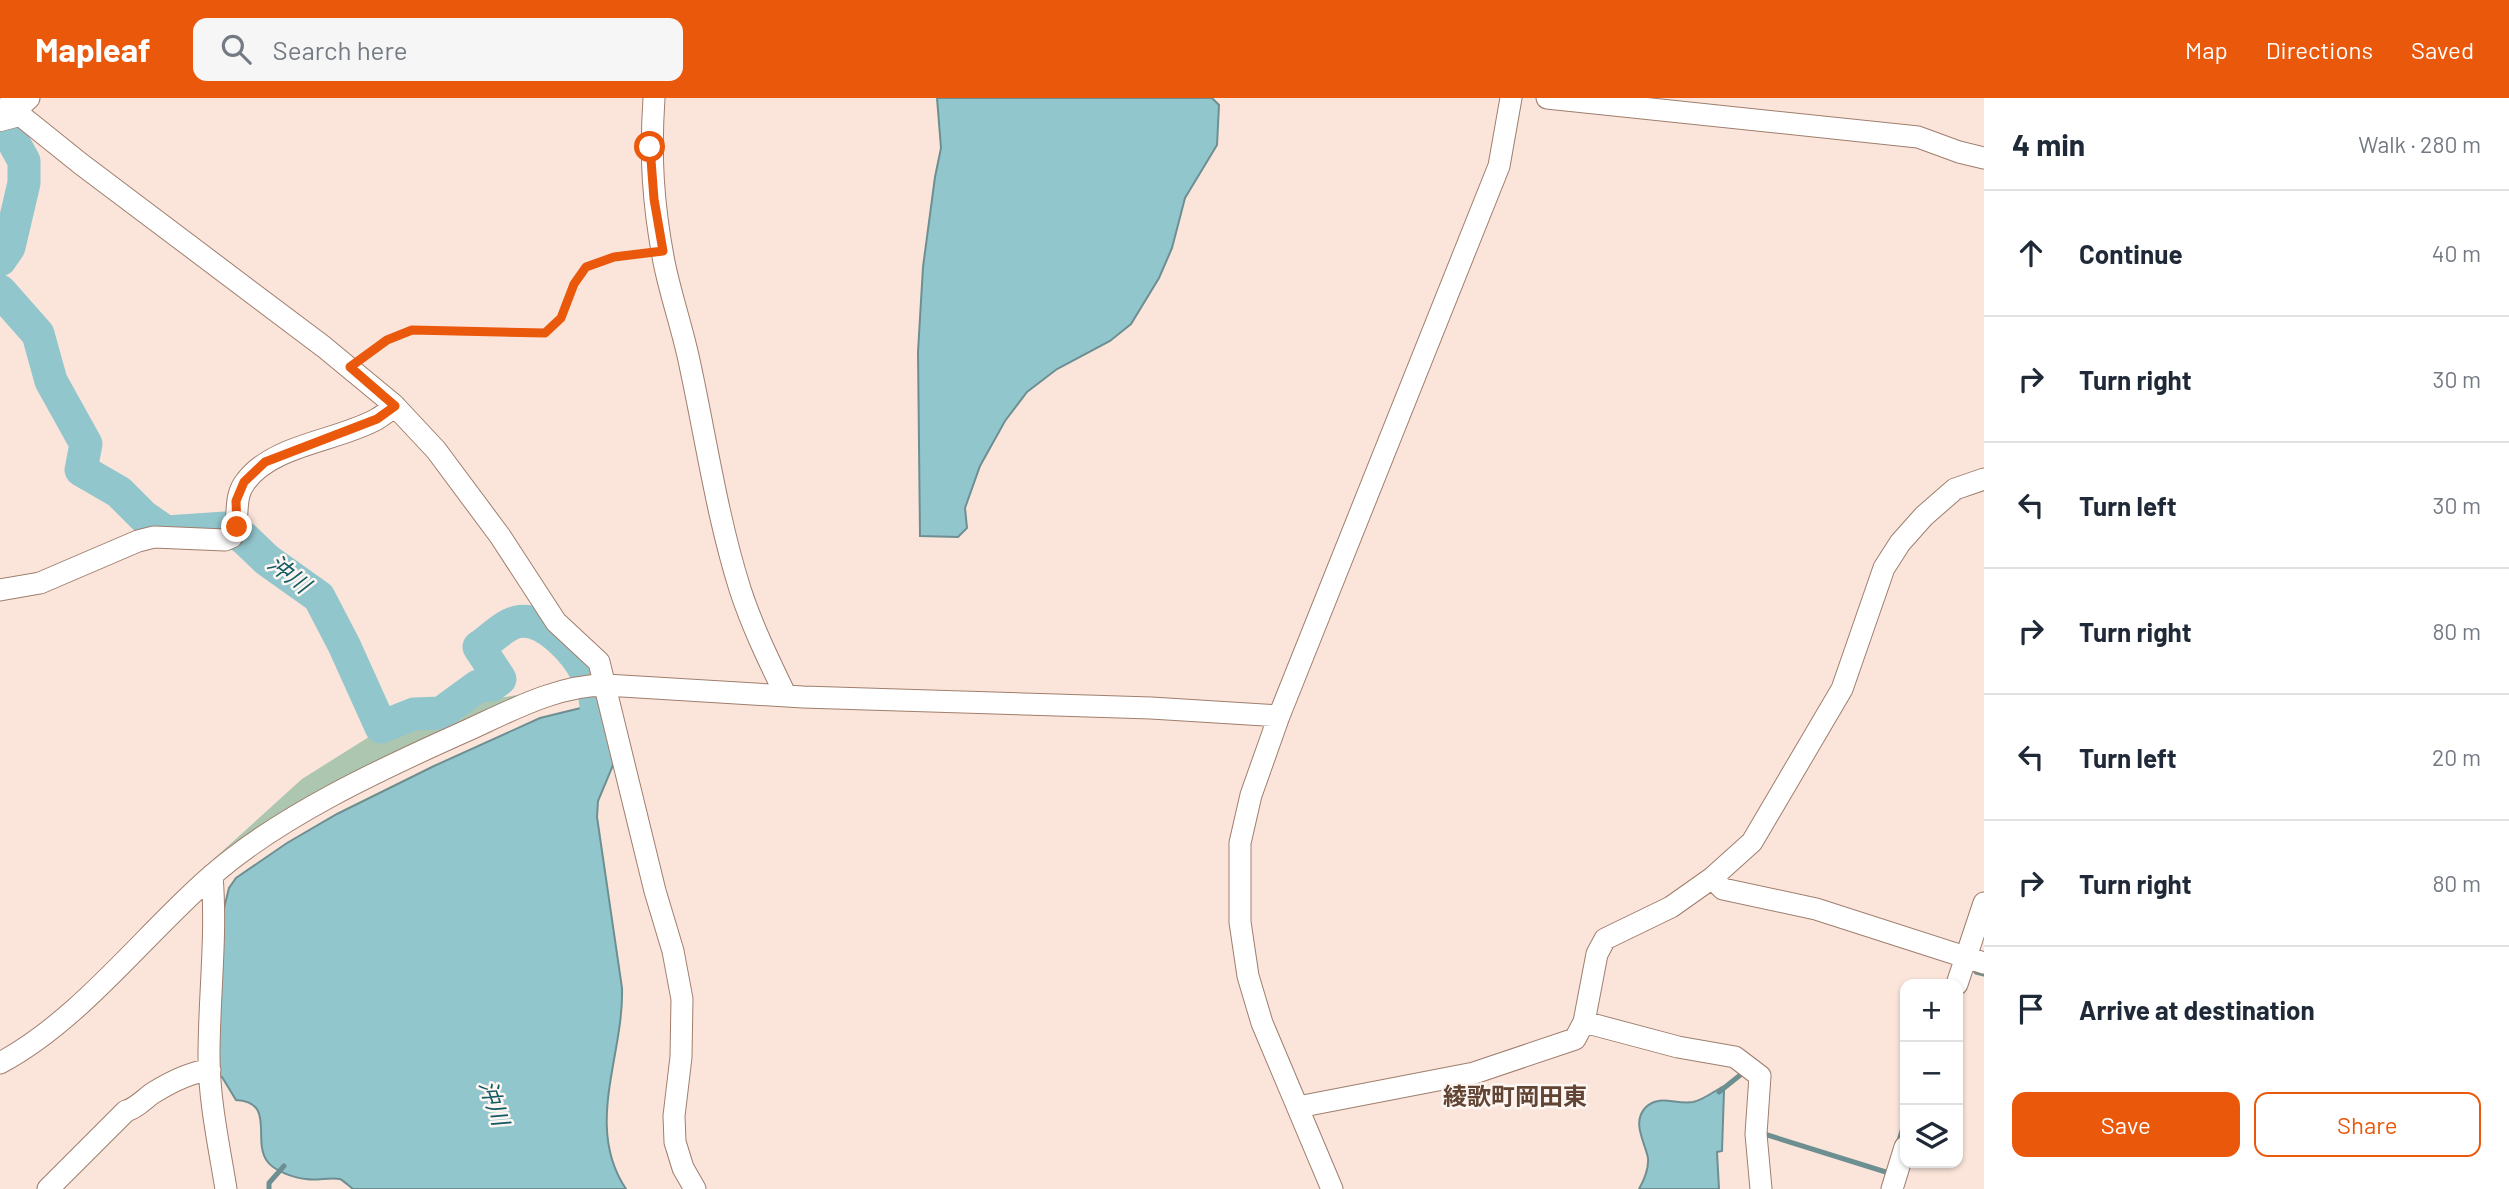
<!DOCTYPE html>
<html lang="en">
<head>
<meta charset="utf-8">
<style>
	:root { --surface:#fff; --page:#f6f6f7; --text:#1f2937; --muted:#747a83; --line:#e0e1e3; --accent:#ea580c }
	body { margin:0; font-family:Barlow,"Noto Sans JP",sans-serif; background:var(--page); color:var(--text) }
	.controls { position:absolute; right:21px; bottom:21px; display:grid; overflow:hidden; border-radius:14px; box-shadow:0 2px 5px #0004 }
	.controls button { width:63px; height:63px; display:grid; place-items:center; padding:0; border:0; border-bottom:2px solid var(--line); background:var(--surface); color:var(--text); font:35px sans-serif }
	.stop { position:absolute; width:21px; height:21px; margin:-16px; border:5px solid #ea580c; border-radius:50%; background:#fff }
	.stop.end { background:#ea580c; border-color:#fff; box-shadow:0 2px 7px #0008 }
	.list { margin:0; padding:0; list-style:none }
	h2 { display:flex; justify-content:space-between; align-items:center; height:91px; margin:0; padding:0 28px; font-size:30px }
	h2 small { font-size:23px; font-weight:400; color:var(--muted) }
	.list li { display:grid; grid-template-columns:46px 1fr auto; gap:21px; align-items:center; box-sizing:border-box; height:126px; padding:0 28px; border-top:2px solid var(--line) }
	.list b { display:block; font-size:26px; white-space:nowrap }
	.list em { font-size:23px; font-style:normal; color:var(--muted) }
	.actions { display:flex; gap:14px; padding:21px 28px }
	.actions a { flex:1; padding:16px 0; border:2px solid var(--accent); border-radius:14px; text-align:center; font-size:24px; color:var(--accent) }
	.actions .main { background:var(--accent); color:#fff }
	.icon { flex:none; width:38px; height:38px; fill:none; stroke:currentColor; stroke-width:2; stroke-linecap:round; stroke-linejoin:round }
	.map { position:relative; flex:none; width:1984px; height:1091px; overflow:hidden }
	header { display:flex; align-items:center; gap:42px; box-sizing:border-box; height:98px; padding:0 35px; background:var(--accent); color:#fff }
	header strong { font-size:33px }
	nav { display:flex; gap:38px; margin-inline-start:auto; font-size:24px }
	.search { width:490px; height:63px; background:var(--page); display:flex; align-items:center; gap:18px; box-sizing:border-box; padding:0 24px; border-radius:14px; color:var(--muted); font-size:26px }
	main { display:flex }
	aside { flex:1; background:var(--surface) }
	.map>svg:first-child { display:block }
	.green { fill:#acc6af }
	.water { fill:#92c6cd; stroke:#6e8f92; stroke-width:2 }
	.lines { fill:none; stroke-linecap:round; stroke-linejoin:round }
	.stream { stroke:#6e8f92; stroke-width:5 }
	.river { stroke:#92c6cd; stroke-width:33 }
	.street-casing { stroke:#9f7e6d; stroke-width:23 }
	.secondary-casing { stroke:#9f7e6d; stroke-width:33 }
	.path { stroke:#96857c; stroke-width:3.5; stroke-dasharray:5 3.5; stroke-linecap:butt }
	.street { stroke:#fff; stroke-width:21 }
	.secondary { stroke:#fff; stroke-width:32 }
	.route { stroke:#ea580c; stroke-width:9 }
	.labels { text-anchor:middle; stroke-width:5; stroke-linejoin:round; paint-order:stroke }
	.water-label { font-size:23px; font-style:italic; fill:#135b63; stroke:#fdf6f2 }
	.quarter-label { font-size:24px; font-weight:bold; fill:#614434; stroke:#fdf6f2 }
</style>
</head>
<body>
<header>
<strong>Mapleaf</strong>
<div class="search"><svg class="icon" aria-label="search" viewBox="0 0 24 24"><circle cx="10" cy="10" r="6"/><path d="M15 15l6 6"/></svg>Search here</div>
<nav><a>Map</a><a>Directions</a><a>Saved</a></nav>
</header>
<main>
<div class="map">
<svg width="1984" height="1091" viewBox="0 0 1984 1091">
	<rect width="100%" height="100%" fill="#fbe5da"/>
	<path class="green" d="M 551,592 L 267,727 L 196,777 L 302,681 L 372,637 L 416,620 L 442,619 L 467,601 L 492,601 Z"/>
	<path class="water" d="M 937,0 L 1212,0 L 1219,7 L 1217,47 L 1185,100 L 1172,150 L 1159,180 L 1131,226 L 1110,243 L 1057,271 L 1027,294 L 1005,323 L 980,368 L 965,410 L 967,430 L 958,439 L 920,438 L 918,254 L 923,169 L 935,79 L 941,50 Z
		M 589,608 L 596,630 L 610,627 L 616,660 L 598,703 L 597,719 L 622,890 C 624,958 584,1028 626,1091 L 353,1091 C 349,1088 344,1083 340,1081 C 329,1079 317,1083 306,1081 C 294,1080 274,1073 267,1063 C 252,1042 276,1004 236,1002 L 222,979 L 217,977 L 223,814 L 229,790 L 236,780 L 287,745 L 337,716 L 434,668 L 540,620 Z
		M 1722,989 L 1724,993 L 1722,1053 L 1717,1054 L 1719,1091 L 1639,1091 C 1644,1082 1649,1071 1648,1060 C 1645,1044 1631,1024 1646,1009 C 1660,996 1676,1007 1693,1004 C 1703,1002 1713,994 1722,989 Z"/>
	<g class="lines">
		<path class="stream" d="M 1976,874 L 1984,876
			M 1719,994 L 1744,974 L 1746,976
			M 1761,1035 L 1889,1075 L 1890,1072
			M 1898,1046 L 1905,1023
			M 269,1091 L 269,1085 L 284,1068"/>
		<path class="river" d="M 0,20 L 24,63 L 24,85 L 9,149 L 0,162
			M 0,193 L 38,236 L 51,283 L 86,346 L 81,372 L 119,394 L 143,418 L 166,434 L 226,430 L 244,440 L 267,462 L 319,499 L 344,547 L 381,629 L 414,616 L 441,615 L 478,588 L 492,587 L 500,581 L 479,549 C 490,542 504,527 517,524 C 545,518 577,555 588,578
			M 565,658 L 598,619 L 595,601"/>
		<g class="street-casing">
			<path id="street" d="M 29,0 L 15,13 L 81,66 L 324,249 L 393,306 L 436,352 L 500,438 L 556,524 L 599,564 L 655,793 L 673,853 L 682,901 L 681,959 L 674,1018 L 675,1044 L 683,1070 L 695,1091
				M 654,0 C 650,59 653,106 664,164 C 671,199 683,232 690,267 C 706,341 717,418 740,491 C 752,528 769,563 786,598
				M 1547,0 L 1918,39 L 1959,54 L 1984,60
				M 0,492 L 40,485 L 138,443 L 154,439 L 225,442 L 232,439 C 241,421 232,400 246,383 C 274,346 338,343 377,321 C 384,317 389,312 395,308
				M 212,777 C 217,838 209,897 209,958 C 209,1002 219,1048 226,1091
				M 1712,780 L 1723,791 L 1816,811 L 1984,865
				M 1957,886 L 1984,805
				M 1584,924 L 1678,949 L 1735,959 L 1760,978 L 1756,1036 L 1761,1091
				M 0,965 C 79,923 142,839 209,780 C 277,719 383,670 466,633 C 510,613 557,587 606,587 L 803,599 L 1151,610 L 1279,618
				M 1298,1009 L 1474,975 L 1575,941 L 1584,924 L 1597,856 L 1605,841 L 1671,809 L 1712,780 L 1752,744 L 1842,591 L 1884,470 L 1900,445 L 1924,418 L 1955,391 L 1984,381
				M 48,1091 L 126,1013 C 137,1010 144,1001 153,995 C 169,985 191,974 210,972
				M 1332,1091 L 1262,925 L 1248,878 L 1240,824 L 1240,745 L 1251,697 L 1279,618 L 1499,68 L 1511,0
				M 1892,1091 L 1905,1049"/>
		</g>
		<g class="secondary-casing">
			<path id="secondary" d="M 0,17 L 15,13"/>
		</g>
		<path class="path" d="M 363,259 L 387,242 L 412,232 L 546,235 L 561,220 L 574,186 L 586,168 L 614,159 L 643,156"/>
		<use href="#street" class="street"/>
		<use href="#secondary" class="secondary"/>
	</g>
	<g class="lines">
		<path class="route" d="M 237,429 L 236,403 L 244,384 L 265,364 L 377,321 L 395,308 L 350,269 L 387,242 L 412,232 L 545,235 L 561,220 L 574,186 L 586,169 L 614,159 L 663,153 L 654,101 L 650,49"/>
	</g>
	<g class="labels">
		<g class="water-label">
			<text transform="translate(289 476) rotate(38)" y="8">沖川</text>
			<text transform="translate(494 1005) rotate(71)" y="8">沖川</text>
		</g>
		<g class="quarter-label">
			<text x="1515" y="1007">綾歌町岡田東</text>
		</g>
	</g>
</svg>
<div class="controls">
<button>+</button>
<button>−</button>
<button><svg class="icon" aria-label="layers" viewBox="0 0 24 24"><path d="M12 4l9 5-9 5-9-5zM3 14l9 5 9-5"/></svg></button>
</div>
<div class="stop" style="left:650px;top:49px"></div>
<div class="stop end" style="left:237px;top:429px"></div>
</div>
<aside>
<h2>4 min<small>Walk · 280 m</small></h2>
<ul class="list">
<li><svg class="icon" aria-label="ahead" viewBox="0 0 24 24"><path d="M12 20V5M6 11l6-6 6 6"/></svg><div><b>Continue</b></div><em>40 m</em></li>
<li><svg class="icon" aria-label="right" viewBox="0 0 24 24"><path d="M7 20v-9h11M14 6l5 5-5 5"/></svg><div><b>Turn right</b></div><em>30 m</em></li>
<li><svg class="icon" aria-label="left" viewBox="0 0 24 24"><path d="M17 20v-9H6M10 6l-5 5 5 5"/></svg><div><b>Turn left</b></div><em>30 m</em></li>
<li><svg class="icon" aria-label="right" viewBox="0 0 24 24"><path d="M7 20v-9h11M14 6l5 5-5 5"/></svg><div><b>Turn right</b></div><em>80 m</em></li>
<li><svg class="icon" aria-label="left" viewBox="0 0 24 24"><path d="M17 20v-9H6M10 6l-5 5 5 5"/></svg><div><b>Turn left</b></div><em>20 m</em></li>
<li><svg class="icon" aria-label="right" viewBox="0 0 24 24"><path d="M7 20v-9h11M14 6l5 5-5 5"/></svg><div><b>Turn right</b></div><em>80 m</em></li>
<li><svg class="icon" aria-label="arrive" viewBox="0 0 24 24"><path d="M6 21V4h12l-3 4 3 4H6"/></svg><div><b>Arrive at destination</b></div></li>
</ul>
<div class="actions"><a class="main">Save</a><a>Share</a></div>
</aside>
</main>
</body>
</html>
